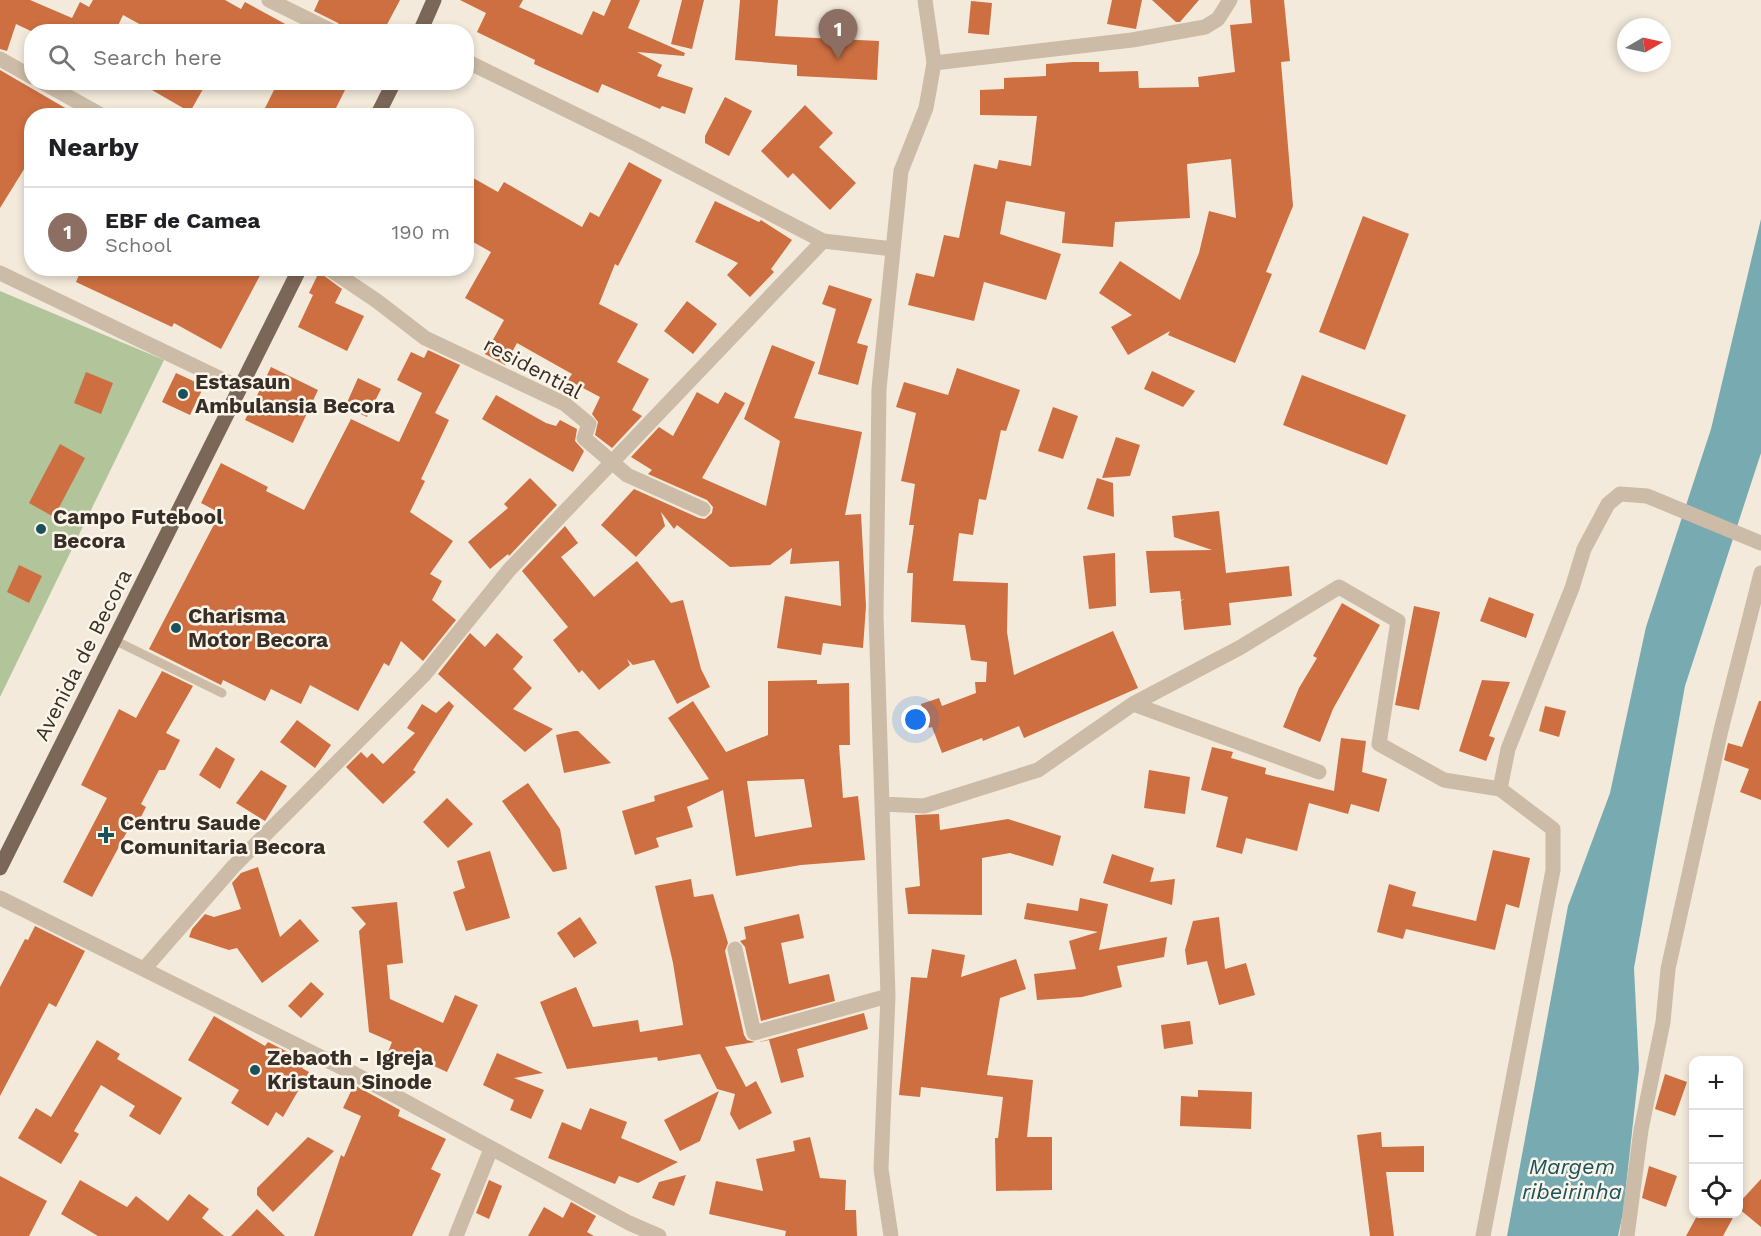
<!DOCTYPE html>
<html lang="en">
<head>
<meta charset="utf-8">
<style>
	:root { --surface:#fff; --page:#f6f6f6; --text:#202124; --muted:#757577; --line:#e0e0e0; --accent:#2563eb }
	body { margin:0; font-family:"Work Sans",sans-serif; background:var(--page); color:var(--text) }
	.controls { position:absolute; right:18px; bottom:18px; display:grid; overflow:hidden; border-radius:12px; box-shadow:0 3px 9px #0003 }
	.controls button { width:54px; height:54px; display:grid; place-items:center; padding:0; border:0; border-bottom:2px solid var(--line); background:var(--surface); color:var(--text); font:30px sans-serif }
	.compass { position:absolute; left:1617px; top:18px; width:54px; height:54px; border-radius:50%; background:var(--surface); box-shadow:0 3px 9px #0003; rotate:81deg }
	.you { position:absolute; left:916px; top:720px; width:21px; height:21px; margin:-15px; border:4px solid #fff; border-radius:50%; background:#1a73e8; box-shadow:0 0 0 9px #1a73e833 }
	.badge { display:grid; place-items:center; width:39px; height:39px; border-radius:50%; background:var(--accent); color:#fff; font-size:20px; font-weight:700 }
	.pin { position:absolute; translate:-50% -50px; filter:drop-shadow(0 2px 3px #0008) }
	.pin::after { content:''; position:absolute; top:32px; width:21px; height:18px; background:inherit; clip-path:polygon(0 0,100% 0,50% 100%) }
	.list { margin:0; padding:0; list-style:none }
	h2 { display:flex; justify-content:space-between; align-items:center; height:78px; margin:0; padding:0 24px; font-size:26px }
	h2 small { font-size:20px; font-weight:400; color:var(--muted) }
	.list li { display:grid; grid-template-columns:39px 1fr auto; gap:18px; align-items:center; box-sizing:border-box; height:90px; padding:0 24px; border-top:2px solid var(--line) }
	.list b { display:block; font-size:22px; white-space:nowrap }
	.list p { margin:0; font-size:20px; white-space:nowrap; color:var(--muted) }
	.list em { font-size:20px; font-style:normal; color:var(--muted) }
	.icon { flex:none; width:33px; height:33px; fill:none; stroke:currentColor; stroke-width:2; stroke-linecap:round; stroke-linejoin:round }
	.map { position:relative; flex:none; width:1761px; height:1236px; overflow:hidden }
	.search { position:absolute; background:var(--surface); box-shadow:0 3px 9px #0003; left:24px; top:24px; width:450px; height:66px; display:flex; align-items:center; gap:15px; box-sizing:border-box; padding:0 21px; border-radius:24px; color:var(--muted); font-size:22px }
	.panel { position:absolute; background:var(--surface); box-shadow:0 3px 9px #0003; left:24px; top:108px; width:450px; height:168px; border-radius:24px }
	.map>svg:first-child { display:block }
	.green { fill:#b2c49a }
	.water { fill:#78aab2 }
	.building { fill:#cd6f40; fill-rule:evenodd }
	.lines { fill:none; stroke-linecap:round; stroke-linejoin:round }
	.lane { stroke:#ccbba6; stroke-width:9 }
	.street { stroke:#ccbba6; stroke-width:15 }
	.primary { stroke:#7b6758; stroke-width:15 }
	.poi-dot { fill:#1a525c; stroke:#fbf4e8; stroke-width:2 }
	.labels { text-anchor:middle; stroke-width:5; stroke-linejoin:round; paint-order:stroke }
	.street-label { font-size:21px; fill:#382e28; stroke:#fbf4e8 }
	.poi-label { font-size:21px; font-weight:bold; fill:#382e28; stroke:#fbf4e8; text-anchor:start }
	.water-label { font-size:22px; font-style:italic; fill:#1a525c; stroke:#fbf4e8 }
</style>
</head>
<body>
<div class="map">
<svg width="1761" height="1236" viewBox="0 0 1761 1236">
	<rect width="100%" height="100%" fill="#f3eadb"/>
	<path class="green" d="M 0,291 L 164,360 L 0,697 Z"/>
	<path class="water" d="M 1761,219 L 1761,453 L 1685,686 L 1634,968 L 1639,1069 L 1623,1213 L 1618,1236 L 1507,1236 L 1568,906 L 1610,793 L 1646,627 L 1711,429 Z"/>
	<path class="building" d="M 0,0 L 30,0 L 72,18 L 80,2 L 89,7 L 93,0 L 225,0 L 241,9 L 245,2 L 300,32 L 154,32 L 123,15 L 115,32 L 33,32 L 16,24 L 7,51 L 0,49 Z
		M 319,0 L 400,0 L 383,32 L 344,32 L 338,23 L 314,11 Z
		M 460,0 L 523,0 L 519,7 L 582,35 L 593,11 L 604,16 L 611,0 L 640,0 L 628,28 L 685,53 L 684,56 L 637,52 L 662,65 L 657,76 L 693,88 L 685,114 L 662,106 L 660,109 L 602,84 L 598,93 L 534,64 L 535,60 L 477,32 L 486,13 Z
		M 682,0 L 704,0 L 692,49 L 671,44 Z
		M 740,0 L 778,0 L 775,36 L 879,41 L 877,80 L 797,76 L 797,65 L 735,60 Z
		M 1112,0 L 1142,0 L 1136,29 L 1107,24 Z
		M 1152,0 L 1199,0 L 1180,22 L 1176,22 Z
		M 1250,0 L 1284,0 L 1290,61 L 1281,62 L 1293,206 L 1266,272 L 1272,274 L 1235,363 L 1168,335 L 1170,331 L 1128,355 L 1111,327 L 1132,315 L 1099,293 L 1120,261 L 1180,300 L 1199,253 L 1209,211 L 1236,218 L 1231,159 L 1187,164 L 1190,218 L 1115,222 L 1113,247 L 1062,243 L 1065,212 L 1006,201 L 1000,234 L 1061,254 L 1046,300 L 984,282 L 974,321 L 908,305 L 916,273 L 934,277 L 944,235 L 959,238 L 974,164 L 997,169 L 999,160 L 1031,166 L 1037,116 L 980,115 L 980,90 L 1004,89 L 1004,78 L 1046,76 L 1046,64 L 1073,62 L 1099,62 L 1099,72 L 1138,71 L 1139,88 L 1199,87 L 1198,77 L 1235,72 L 1230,25 L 1252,23 Z
		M 971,1 L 992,3 L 989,35 L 968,33 Z
		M 0,70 L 79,116 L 32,116 L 32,170 L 26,166 L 0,208 Z
		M 138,82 L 207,82 L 190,112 Z
		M 278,82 L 349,82 L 332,116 L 261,116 Z
		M 725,97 L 752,111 L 729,156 L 705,143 L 705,136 Z
		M 805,105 L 833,133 L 819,147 L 856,183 L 830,210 L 793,173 L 788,178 L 761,151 Z
		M 629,162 L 662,180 L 618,266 L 615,264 L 599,304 L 638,324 L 617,362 L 649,379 L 632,410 L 642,416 L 612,448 L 595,435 L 598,422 L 592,414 L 600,397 L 568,380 L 572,374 L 517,343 L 505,365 L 485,354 L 504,320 L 465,298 L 491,252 L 466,238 L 466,174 L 498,192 L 504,182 L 582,227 L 590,212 L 599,217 Z
		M 715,201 L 759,222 L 761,220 L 792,240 L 771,269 L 774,272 L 750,297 L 727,275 L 738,263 L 695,242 Z
		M 1363,216 L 1409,234 L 1365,350 L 1319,332 Z
		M 82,268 L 264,268 L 221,349 L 174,323 L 172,327 L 76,282 Z
		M 319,272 L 342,289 L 335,303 L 364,316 L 347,351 L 298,327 L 313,295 L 309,293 Z
		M 829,285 L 872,299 L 857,343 L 868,346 L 858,385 L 818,374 L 836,309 L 822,304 Z
		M 687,301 L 717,324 L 693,354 L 664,331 Z
		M 772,345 L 815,362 L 794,418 L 862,432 L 845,515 L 861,514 L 866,606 L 863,648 L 823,643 L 821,655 L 777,648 L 785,596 L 841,606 L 839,561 L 790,564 L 792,548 L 770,565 L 730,567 L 677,525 L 674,529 L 661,512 L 665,526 L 636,557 L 601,525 L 634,489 L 699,518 L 705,519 L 712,513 L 713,507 L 707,500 L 648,474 L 652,470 L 631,457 L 659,427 L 673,436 L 697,392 L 718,404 L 725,392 L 745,403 L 702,478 L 766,506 L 780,441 L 744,419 Z
		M 428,350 L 460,365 L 435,413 L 449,420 L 421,479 L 425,481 L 410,512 L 453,541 L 430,574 L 442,581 L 432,600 L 456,620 L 423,661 L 401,641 L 389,666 L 384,663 L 358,711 L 310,685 L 301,704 L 271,689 L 265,701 L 223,680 L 221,685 L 149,649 L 220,513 L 201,503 L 221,463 L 268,487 L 266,491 L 304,510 L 351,419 L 399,442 L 422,393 L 397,380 L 411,352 L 424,358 Z
		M 271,367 L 318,390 L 293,443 L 245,420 Z
		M 957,368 L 1020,390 L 1006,431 L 1001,430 L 986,500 L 979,499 L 973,535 L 959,533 L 953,581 L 1008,583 L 1007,632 L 1014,675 L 1113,631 L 1138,688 L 1024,738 L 1019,726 L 983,741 L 982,738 L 942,753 L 932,727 L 929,728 L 921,704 L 939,698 L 942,706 L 976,693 L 975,682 L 986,682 L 987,662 L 971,660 L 965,625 L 911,622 L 913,573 L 907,573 L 914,525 L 909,525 L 915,484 L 901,481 L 916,413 L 896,407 L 904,382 L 948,395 Z
		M 1152,371 L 1195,391 L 1183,407 L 1144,389 Z
		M 86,372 L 113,383 L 101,414 L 74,403 Z
		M 176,373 L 204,386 L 190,415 L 162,402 Z
		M 1302,375 L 1406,415 L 1387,465 L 1283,425 Z
		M 358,378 L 381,389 L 367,417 L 345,407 Z
		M 496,395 L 546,423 L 556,426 L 560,420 L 577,429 L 575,441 L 584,451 L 573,472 L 482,419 Z
		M 1053,407 L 1078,416 L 1063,459 L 1038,451 Z
		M 1116,437 L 1140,445 L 1130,476 L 1102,478 Z
		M 60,444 L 85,458 L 54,517 L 29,503 Z
		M 530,478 L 557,505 L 509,556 L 508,554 L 490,569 L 468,542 L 508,508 L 504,504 Z
		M 1097,478 L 1113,483 L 1114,517 L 1087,509 Z
		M 1219,511 L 1226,573 L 1289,566 L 1292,596 L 1229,603 L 1231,625 L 1184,630 L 1181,601 L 1184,599 L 1181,600 L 1180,591 L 1150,593 L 1146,551 L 1212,550 L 1174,537 L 1172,516 Z
		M 565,526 L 578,543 L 561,557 L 594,597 L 637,561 L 671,603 L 683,600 L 701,669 L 710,687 L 677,704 L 654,660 L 633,665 L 627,659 L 630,665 L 599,690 L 582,670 L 579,673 L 553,640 L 568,627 L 522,571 Z
		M 1115,553 L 1116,606 L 1089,609 L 1083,556 Z
		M 19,565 L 42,576 L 29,603 L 7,592 Z
		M 1489,597 L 1534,614 L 1526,638 L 1480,621 Z
		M 1342,603 L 1380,625 L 1333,709 L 1320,742 L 1283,727 L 1299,688 L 1317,658 L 1313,656 Z
		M 1414,606 L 1440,612 L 1419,710 L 1395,705 Z
		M 470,633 L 485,647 L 497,633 L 523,657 L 513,669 L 532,688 L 513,709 L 553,729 L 525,752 L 438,674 Z
		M 162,671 L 193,686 L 166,733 L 180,740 L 165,770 L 159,770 L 141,804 L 146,807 L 134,831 L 129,828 L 92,897 L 63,882 L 107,798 L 81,785 L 119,709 L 136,718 Z
		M 817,680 L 817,684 L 849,683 L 850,745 L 839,745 L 843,798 L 858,796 L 865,860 L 801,865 L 736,876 L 723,790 L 687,807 L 693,827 L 656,838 L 659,847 L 635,855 L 622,811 L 655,801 L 654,796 L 709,779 L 668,718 L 693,701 L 726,752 L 768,735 L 768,681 ZM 804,779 L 812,827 L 755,837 L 747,781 Z
		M 1482,680 L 1510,682 L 1489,736 L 1495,738 L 1486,761 L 1459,751 Z
		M 449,701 L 454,706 L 413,770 L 416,772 L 383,804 L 346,767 L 361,752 L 367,758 L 372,753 L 383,764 L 415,733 L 407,728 L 422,704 L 436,713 Z
		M 1759,701 L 1761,701 L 1761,800 L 1740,792 L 1749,769 L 1724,760 L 1728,743 L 1742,747 Z
		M 1545,706 L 1566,711 L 1559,737 L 1539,731 Z
		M 297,720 L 331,745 L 315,768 L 280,742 Z
		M 574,731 L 578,731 L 611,763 L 564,773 L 556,735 Z
		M 1341,738 L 1366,741 L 1362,772 L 1387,779 L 1379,812 L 1351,804 L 1348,814 L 1309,803 L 1297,851 L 1246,838 L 1242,854 L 1216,847 L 1228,797 L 1201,790 L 1212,747 L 1233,752 L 1231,758 L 1266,768 L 1265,774 L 1334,791 Z
		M 216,747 L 235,759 L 220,789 L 199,775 Z
		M 261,770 L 287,786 L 265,821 L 236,803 Z
		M 1149,770 L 1190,777 L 1185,814 L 1144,808 Z
		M 528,783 L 560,829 L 567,869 L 553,872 L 502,801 Z
		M 447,798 L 473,824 L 448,848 L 423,822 Z
		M 939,814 L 940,830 L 1008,819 L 1061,836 L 1053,866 L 1010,853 L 982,858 L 982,915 L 908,914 L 905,888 L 920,886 L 915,815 Z
		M 1493,850 L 1530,858 L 1519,908 L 1506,904 L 1495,950 L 1406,929 L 1403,939 L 1377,932 L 1389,884 L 1416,892 L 1412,906 L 1476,921 Z
		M 490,851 L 510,918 L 466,931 L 453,892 L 465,888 L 457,861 Z
		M 1112,854 L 1154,868 L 1150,882 L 1175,879 L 1172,905 L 1103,883 Z
		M 258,867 L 280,937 L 300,919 L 319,941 L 262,983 L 237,948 L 229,950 L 189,937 L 192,929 L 205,914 L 214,917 L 241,909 L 232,883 L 241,873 Z
		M 691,879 L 694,897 L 713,894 L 728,943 L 725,951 L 744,1035 L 747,1040 L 755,1042 L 725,1047 L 746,1087 L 756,1081 L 772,1113 L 739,1130 L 730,1114 L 735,1094 L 717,1089 L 700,1054 L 658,1061 L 657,1057 L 567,1069 L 540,1002 L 576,987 L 593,1027 L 638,1020 L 640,1032 L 683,1025 L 673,963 L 655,886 Z
		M 1080,898 L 1108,904 L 1099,950 L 1167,937 L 1164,957 L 1117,966 L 1122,987 L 1082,997 L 1037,1000 L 1034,974 L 1076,969 L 1069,941 L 1098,932 L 1024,919 L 1027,903 L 1078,911 Z
		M 397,902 L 403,963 L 387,965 L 390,999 L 443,1023 L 455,995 L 478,1005 L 447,1072 L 414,1057 L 412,1063 L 388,1052 L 392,1042 L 369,1032 L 359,931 L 366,924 L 351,907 Z
		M 799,914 L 804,938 L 781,943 L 789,984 L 829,974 L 835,1001 L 761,1021 L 745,947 L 740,941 L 746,939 L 744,927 Z
		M 580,917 L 597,943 L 574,958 L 557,933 Z
		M 1219,917 L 1225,969 L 1246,963 L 1255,995 L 1219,1005 L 1207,961 L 1187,965 L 1185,950 L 1193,921 Z
		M 35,926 L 85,951 L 56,1007 L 49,1003 L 0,1096 L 0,987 L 25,939 L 28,940 Z
		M 932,949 L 965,955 L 961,977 L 1016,959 L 1026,989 L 1000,998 L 987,1075 L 1033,1080 L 1027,1137 L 1052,1137 L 1052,1190 L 996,1191 L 995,1138 L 998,1138 L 1003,1097 L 921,1087 L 920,1097 L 899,1095 L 911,977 L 927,978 Z
		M 311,982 L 324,994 L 301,1018 L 288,1006 Z
		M 864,1013 L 868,1029 L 797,1049 L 804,1077 L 781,1083 L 769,1040 L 759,1042 Z
		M 214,1016 L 265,1046 L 268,1042 L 306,1061 L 302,1068 L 309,1072 L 283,1117 L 276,1112 L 268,1126 L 231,1103 L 239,1090 L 188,1060 Z
		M 1190,1021 L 1193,1044 L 1164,1049 L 1161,1025 Z
		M 97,1040 L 120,1054 L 117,1059 L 182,1098 L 160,1135 L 129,1116 L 135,1106 L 101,1085 L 74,1131 L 79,1134 L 61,1164 L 18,1138 L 36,1108 L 51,1117 Z
		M 497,1053 L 543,1073 L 514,1078 L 544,1090 L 531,1119 L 510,1110 L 514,1100 L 483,1085 Z
		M 1665,1074 L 1687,1082 L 1675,1116 L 1655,1109 Z
		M 354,1085 L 400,1110 L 398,1116 L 446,1139 L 431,1169 L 441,1174 L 412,1236 L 314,1236 L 341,1155 L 344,1157 L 361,1116 L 343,1108 Z
		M 1198,1090 L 1252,1092 L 1251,1129 L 1180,1126 L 1181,1096 L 1198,1097 Z
		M 719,1091 L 700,1141 L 680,1151 L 664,1120 Z
		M 590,1108 L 627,1122 L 621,1138 L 678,1162 L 638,1183 L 619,1176 L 615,1184 L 548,1158 L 562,1122 L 581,1130 Z
		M 1381,1132 L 1382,1147 L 1424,1146 L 1424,1172 L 1386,1172 L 1394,1236 L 1370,1236 L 1357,1135 Z
		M 308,1137 L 334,1151 L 273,1212 L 257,1195 L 257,1188 Z
		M 810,1137 L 820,1178 L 846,1180 L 845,1210 L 856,1210 L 857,1236 L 785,1236 L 786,1231 L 709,1214 L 716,1181 L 763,1191 L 756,1159 L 795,1151 L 793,1141 Z
		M 1649,1166 L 1677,1176 L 1666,1207 L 1642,1198 Z
		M 686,1175 L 674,1206 L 652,1198 L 659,1182 Z
		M 0,1176 L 47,1201 L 29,1236 L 0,1236 Z
		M 1761,1179 L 1761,1227 L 1738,1208 L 1738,1204 Z
		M 80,1180 L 127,1207 L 136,1196 L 168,1221 L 189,1194 L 209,1209 L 202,1218 L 224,1236 L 98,1236 L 61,1214 Z
		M 489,1180 L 502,1186 L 489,1219 L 476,1213 Z
		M 571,1202 L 596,1216 L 587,1232 L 594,1236 L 528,1236 L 544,1207 L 563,1218 Z
		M 257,1209 L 285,1236 L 231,1236 Z
		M 1698,1214 L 1735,1214 L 1723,1236 L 1686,1236 Z"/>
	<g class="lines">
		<path class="lane" d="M 114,640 L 222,693"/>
		<path class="street" d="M 269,0 L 334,32
			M 0,59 L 32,77
			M 466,61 L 638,145 L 823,241 L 893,249
			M 934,63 L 1132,40 L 1205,27 L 1218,19 L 1230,0
			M 42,82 L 103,116
			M 328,268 L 377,301 L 425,338 L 565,404 L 589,424 L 584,438 L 627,475 L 703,509
			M 0,273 L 240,388
			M 1133,704 L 1319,772
			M 1500,789 L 1508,749 L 1572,588 L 1584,549 L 1608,504 L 1620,494 L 1647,496 L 1761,543
			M 882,804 L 924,806 L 1038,770 L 1133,704 L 1241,647 L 1339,587 L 1398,621 L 1379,744 L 1444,780 L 1500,789 L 1553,829 L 1553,870 L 1483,1236
			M 0,898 L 353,1073 L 629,1223 L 659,1236
			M 735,949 L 754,1033 L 888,996
			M 144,969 L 233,867 L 424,675 L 509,570 L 823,241
			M 456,1236 L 491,1149
			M 891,1236 L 881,1169 L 888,996 L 876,615 L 879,389 L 901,171 L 926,108 L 934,63 L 925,0
			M 1627,1236 L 1641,1130 L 1663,1022 L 1668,969 L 1721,730 L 1761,573"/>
		<path class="primary" d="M 420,32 L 434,0
			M 377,116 L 394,82
			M 0,868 L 300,268"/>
	</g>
	<g class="poi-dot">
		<circle cx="183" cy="394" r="6"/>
		<circle cx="41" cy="529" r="6"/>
		<circle cx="176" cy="628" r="6"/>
		<path d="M103 826h6v6h6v6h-6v6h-6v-6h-6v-6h6z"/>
		<circle cx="255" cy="1070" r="6"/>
	</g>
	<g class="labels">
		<g class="street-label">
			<text transform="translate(533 368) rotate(28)" y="7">residential</text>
			<text transform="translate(83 655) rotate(-63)" y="7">Avenida de Becora</text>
		</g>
		<g class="poi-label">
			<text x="195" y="389">Estasaun<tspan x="195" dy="24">Ambulansia Becora</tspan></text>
			<text x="53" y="524">Campo Futebool<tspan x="53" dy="24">Becora</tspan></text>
			<text x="188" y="623">Charisma<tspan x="188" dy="24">Motor Becora</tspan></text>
			<text x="120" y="830">Centru Saude<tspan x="120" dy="24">Comunitaria Becora</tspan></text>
			<text x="267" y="1065">Zebaoth - Igreja<tspan x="267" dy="24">Kristaun Sinode</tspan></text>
		</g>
		<g class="water-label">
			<text x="1572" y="1174">Margem<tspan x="1572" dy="25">ribeirinha</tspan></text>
		</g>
	</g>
</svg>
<div class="controls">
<button>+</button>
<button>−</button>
<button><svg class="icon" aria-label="locate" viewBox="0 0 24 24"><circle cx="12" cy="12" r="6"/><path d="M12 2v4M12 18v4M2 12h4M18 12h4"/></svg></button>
</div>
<svg class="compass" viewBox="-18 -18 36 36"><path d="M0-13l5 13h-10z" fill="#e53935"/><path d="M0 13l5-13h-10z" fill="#757577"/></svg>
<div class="you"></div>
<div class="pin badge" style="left:838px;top:59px;background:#8d6e63">1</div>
<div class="search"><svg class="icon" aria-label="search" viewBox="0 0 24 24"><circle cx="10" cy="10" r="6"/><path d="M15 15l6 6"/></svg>Search here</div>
<section class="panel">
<h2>Nearby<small></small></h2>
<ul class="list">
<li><span class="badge" style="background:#8d6e63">1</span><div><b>EBF de Camea</b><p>School</p></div><em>190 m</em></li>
</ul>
</section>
</div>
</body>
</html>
